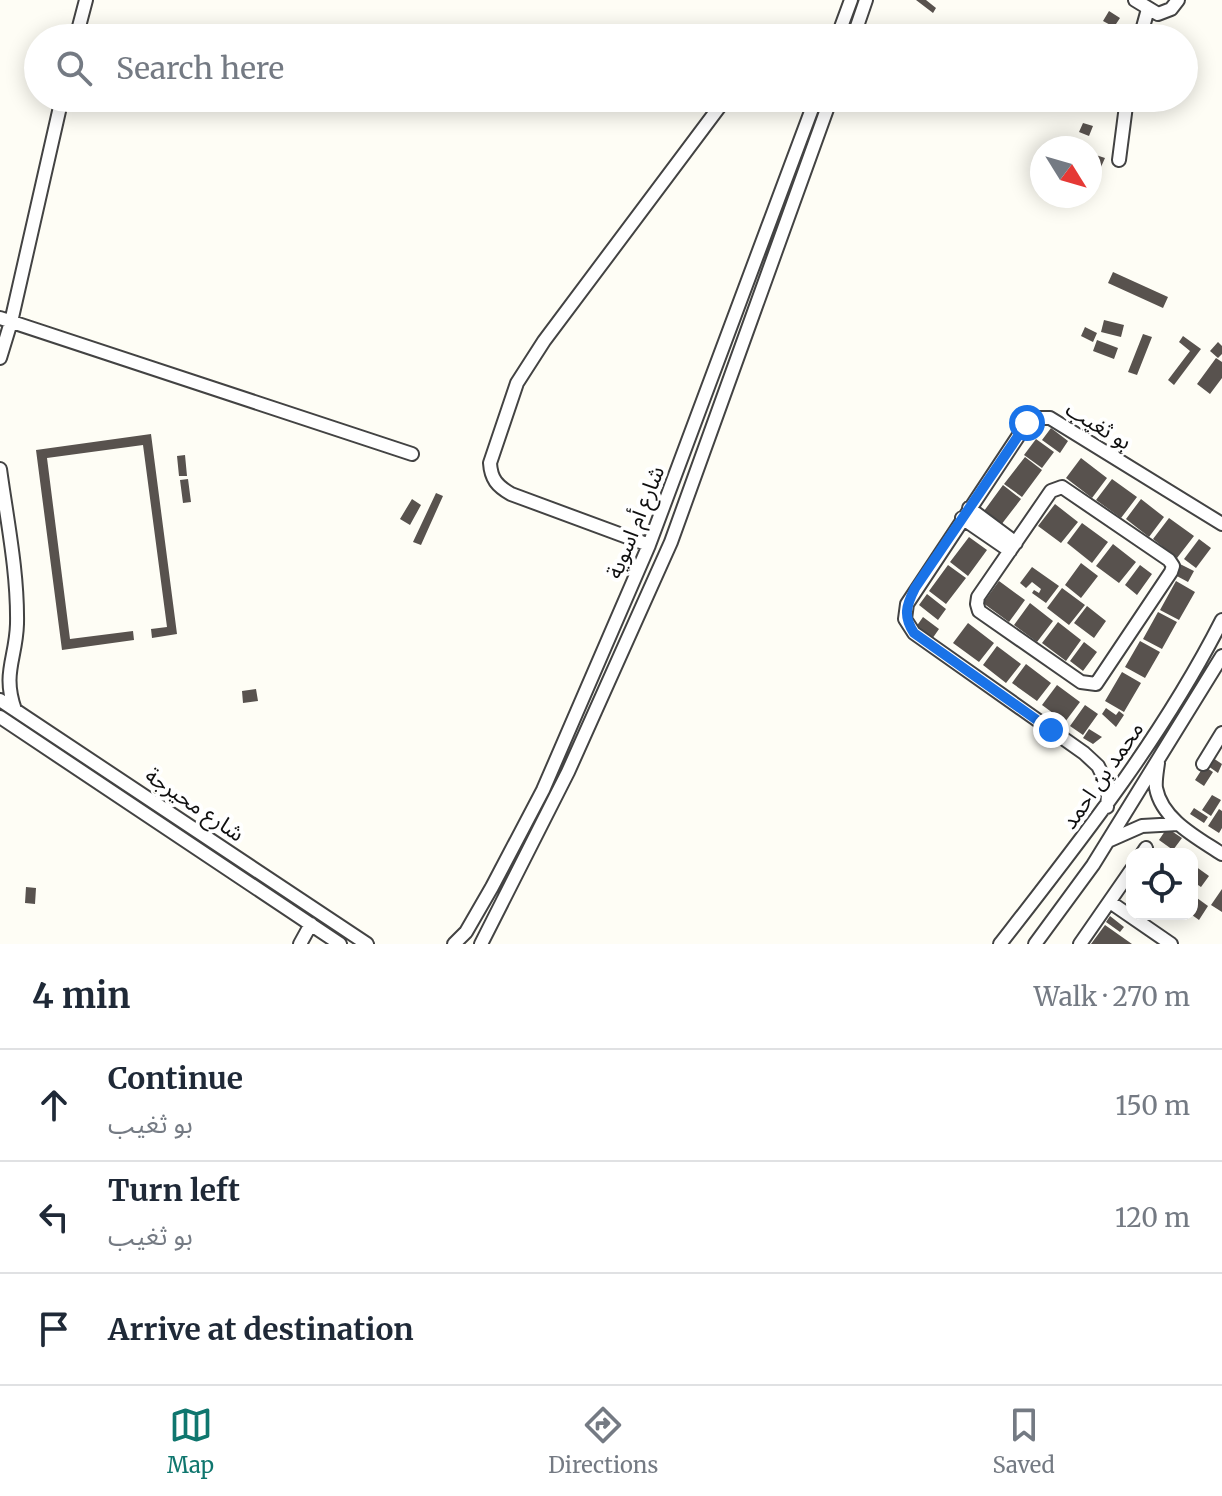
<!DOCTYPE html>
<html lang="en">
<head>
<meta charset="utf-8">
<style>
	:root { --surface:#fff; --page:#f2f2f3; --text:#1f2937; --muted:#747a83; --line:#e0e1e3; --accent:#0f766e }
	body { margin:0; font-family:Merriweather,"Noto Sans Arabic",serif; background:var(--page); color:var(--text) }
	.controls { position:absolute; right:24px; bottom:24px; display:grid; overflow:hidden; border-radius:16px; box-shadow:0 4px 20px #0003 }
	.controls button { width:72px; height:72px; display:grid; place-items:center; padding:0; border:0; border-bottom:2px solid var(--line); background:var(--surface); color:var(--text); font:40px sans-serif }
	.compass { position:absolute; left:1030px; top:136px; width:72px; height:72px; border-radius:50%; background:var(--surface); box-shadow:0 4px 20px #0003; rotate:127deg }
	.stop { position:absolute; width:24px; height:24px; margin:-18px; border:6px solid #1a73e8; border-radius:50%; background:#fff }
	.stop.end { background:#1a73e8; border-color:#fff; box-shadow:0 2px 8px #0008 }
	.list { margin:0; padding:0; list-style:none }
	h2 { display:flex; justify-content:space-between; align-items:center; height:104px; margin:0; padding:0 32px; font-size:34px }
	h2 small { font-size:26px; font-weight:400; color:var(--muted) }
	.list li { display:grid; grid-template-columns:52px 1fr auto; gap:24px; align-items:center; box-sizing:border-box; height:112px; padding:0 32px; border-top:2px solid var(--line) }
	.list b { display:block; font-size:30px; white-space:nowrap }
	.list p { margin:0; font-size:26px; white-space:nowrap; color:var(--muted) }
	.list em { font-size:26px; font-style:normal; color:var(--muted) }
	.icon { flex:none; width:44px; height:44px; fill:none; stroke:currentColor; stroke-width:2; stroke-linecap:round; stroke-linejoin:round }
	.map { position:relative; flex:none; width:1222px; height:944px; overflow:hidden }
	.search { position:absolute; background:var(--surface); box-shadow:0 4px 20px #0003; left:24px; right:24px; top:24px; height:88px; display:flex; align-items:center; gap:20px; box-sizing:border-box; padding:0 28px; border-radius:44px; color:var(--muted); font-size:30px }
	.sheet { height:440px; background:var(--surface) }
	nav { display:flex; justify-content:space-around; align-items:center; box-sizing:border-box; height:112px; border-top:2px solid var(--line); background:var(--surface); font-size:22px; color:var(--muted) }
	nav a { display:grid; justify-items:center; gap:4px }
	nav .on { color:var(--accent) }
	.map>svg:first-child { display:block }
	.building { fill:#58524e }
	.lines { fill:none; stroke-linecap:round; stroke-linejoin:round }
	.minor-casing { stroke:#434343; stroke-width:16 }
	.minor { stroke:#fff; stroke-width:12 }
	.route { stroke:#1a73e8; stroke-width:10 }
	.labels { text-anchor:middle; stroke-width:8; stroke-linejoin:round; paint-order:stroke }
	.street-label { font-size:22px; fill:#101010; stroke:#fff }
</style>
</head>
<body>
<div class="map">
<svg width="1222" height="944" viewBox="0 0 1222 944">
	<rect width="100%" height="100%" fill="#fefdf5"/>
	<path class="building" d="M 916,0 L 926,0 L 936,8 L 933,13 Z
		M 1109,11 L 1120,18 L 1114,27 L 1103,21 Z
		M 1083,123 L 1093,126 L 1089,136 L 1079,132 Z
		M 1090,153 L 1105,158 L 1101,167 L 1090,162 Z
		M 1113,272 L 1168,297 L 1163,308 L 1108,283 Z
		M 1104,320 L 1124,325 L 1121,337 L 1101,332 Z
		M 1085,327 L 1097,333 L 1093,342 L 1081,336 Z
		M 1143,334 L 1152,337 L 1137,375 L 1128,372 Z
		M 1183,336 L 1201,349 L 1174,385 L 1168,380 L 1190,351 L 1179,342 Z
		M 1097,340 L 1118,348 L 1114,359 L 1093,351 Z
		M 1218,342 L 1222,346 L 1222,354 L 1218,358 L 1210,351 Z
		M 1216,358 L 1222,362 L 1222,378 L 1210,394 L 1197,384 Z
		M 1051,428 L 1068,441 L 1060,453 L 1042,440 Z
		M 151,434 L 177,634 L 152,638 L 151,629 L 167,627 L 143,445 L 47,458 L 70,639 L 133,631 L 134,640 L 62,650 L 36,450 Z
		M 1036,439 L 1054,452 L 1042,468 L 1024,455 Z
		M 185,455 L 187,476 L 179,476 L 177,456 Z
		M 1025,457 L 1042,470 L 1022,497 L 1004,484 Z
		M 1081,458 L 1107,478 L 1092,498 L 1066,478 Z
		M 188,479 L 191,502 L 183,503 L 180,480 Z
		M 1112,479 L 1137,497 L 1121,518 L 1096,500 Z
		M 1003,485 L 1021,499 L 1001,525 L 984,511 Z
		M 436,493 L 443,496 L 421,545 L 413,542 Z
		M 412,499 L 421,505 L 410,525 L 400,519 Z
		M 1141,499 L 1164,517 L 1149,537 L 1126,519 Z
		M 1055,504 L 1078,522 L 1061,543 L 1038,526 Z
		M 1169,518 L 1194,536 L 1177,558 L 1153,539 Z
		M 1082,523 L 1108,542 L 1092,563 L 1067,543 Z
		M 969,537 L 987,550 L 968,576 L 950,562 Z
		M 1199,539 L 1211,548 L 1196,568 L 1184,559 Z
		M 1113,544 L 1136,562 L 1119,583 L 1096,566 Z
		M 1081,563 L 1098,576 L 1081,598 L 1065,585 Z
		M 1180,564 L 1194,571 L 1188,582 L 1175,575 Z
		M 948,565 L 966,578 L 946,604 L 929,591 Z
		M 1140,565 L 1152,574 L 1137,595 L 1125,585 Z
		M 1032,567 L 1059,586 L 1046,603 L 1032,593 L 1034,590 L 1039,593 L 1041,589 L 1032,582 L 1026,588 L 1020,583 Z
		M 999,581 L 1025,600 L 1009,622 L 983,603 Z
		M 1176,581 L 1195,592 L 1179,620 L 1160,610 Z
		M 1062,588 L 1085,605 L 1069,625 L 1047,608 Z
		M 927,594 L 946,609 L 938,620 L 919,605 Z
		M 1030,603 L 1053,621 L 1037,642 L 1014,625 Z
		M 1087,606 L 1106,621 L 1094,638 L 1074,623 Z
		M 1158,612 L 1177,622 L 1162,649 L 1143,639 Z
		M 923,617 L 939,629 L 932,639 L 916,627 Z
		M 1058,622 L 1081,640 L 1066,661 L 1042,643 Z
		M 968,623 L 994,643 L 979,662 L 953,643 Z
		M 1140,641 L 1160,652 L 1145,678 L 1125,667 Z
		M 1084,642 L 1097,652 L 1083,671 L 1070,661 Z
		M 997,646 L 1021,664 L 1006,683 L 983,665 Z
		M 1026,664 L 1051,683 L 1037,701 L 1012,683 Z
		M 1122,672 L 1141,683 L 1124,712 L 1105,701 Z
		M 1057,685 L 1080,702 L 1065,722 L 1042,705 Z
		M 256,689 L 258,701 L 243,703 L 242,691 Z
		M 1085,705 L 1098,714 L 1083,735 L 1070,726 Z
		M 1106,708 L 1116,715 L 1119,711 L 1124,715 L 1116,727 L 1102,714 Z
		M 1089,729 L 1102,737 L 1093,744 L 1083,738 Z
		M 1213,758 L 1222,764 L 1218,773 L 1208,766 Z
		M 1204,766 L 1213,772 L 1204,786 L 1195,780 Z
		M 1212,795 L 1221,800 L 1211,816 L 1202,810 Z
		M 1194,808 L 1208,817 L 1204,823 L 1190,814 Z
		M 1219,809 L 1222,811 L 1222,828 L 1219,833 L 1208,826 Z
		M 1167,828 L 1182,838 L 1173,850 L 1159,840 Z
		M 1195,866 L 1209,876 L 1201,887 L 1192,881 Z
		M 26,887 L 36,888 L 35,904 L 25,903 Z
		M 1222,889 L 1222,912 L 1211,905 Z
		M 1197,898 L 1208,906 L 1199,920 L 1192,915 L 1192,905 Z
		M 1110,916 L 1124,927 L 1120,932 L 1106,922 Z
		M 1105,925 L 1132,944 L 1091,944 Z"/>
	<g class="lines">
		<g class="minor-casing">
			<path id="minor" d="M 1135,0 L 1158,14 L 1171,9 L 1178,0
				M 76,38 L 86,0
				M 837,38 L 851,0
				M 853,38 L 866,0
				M 1140,38 L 1148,9
				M 1119,160 L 1127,98
				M 0,318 L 412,454
				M 0,358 L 11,322 L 62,98
				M 0,469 C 7,520 18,573 17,624 C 16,659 2,673 15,710
				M 1062,487 L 1169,560 L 1173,566 L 1171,572 L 1096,684 L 1081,682 L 979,611 L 977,604 L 978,597 L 1051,491 Z
				M 969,508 L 1016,543
				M 962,518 L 1010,551
				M 649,545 L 511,494 C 497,486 491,479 490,463 L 517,383 L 544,341 L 726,98
				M 0,700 L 367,944
				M 0,717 L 340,944
				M 1158,763 C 1157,771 1155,781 1156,788 C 1162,820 1198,838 1222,854
				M 1203,764 L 1222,733
				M 1107,807 L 1108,795 L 1105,780 L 1098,766 L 1084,753 L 914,633 L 905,619 L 907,604 L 1027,423 L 1038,418 L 1050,418 L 1222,524
				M 1108,841 L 1142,826 L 1178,824
				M 1142,854 L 1146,848
				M 1110,902 L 1171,944
				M 300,944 L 311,924
				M 454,944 L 466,932 L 492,887 L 543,790 L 649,545 L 816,98
				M 481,944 L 568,772 L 671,542 L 831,98
				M 1000,944 C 1081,840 1162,738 1222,620
				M 1035,944 L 1093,865 L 1222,656
				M 1080,944 L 1132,869"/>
		</g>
		<use href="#minor" class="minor"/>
	</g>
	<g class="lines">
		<path class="route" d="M 1027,423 L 915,588 C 906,606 903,616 914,633 L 1051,730"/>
	</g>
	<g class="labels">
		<g class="street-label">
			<text transform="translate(1099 425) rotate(31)" y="8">بو ثغيب</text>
			<text transform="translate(635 522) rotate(-68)" y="8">شارع أم اسوية</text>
			<text transform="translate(1102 775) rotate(-55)" y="8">محمد بن احمد</text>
			<text transform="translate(195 804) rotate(34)" y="8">شارع محيرجة</text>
		</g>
	</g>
</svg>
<div class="controls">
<button><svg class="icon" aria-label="locate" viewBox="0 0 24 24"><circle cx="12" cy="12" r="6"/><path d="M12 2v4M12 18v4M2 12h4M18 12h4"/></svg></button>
</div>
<svg class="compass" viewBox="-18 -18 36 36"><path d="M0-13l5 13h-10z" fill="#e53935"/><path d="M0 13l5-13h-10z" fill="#747a83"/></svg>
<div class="stop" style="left:1027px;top:423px"></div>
<div class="stop end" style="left:1051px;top:730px"></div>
<div class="search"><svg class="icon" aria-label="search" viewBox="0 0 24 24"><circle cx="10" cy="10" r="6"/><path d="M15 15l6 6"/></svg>Search here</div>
</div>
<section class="sheet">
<h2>4 min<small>Walk · 270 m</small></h2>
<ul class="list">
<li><svg class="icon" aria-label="ahead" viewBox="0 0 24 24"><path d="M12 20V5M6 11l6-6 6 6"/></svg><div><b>Continue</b><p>بو ثغيب</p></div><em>150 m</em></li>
<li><svg class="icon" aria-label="left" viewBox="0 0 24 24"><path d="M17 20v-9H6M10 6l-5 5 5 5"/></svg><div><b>Turn left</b><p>بو ثغيب</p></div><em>120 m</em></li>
<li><svg class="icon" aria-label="arrive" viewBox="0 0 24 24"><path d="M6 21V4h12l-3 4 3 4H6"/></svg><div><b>Arrive at destination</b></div></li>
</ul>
</section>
<nav>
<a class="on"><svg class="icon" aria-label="map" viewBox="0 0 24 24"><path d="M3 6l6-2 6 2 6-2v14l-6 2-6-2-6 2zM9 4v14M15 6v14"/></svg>Map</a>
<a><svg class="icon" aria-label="directions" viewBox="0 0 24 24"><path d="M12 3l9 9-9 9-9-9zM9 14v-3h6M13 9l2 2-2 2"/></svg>Directions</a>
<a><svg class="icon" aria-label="saved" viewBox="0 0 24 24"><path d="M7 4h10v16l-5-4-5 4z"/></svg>Saved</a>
</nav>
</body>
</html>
